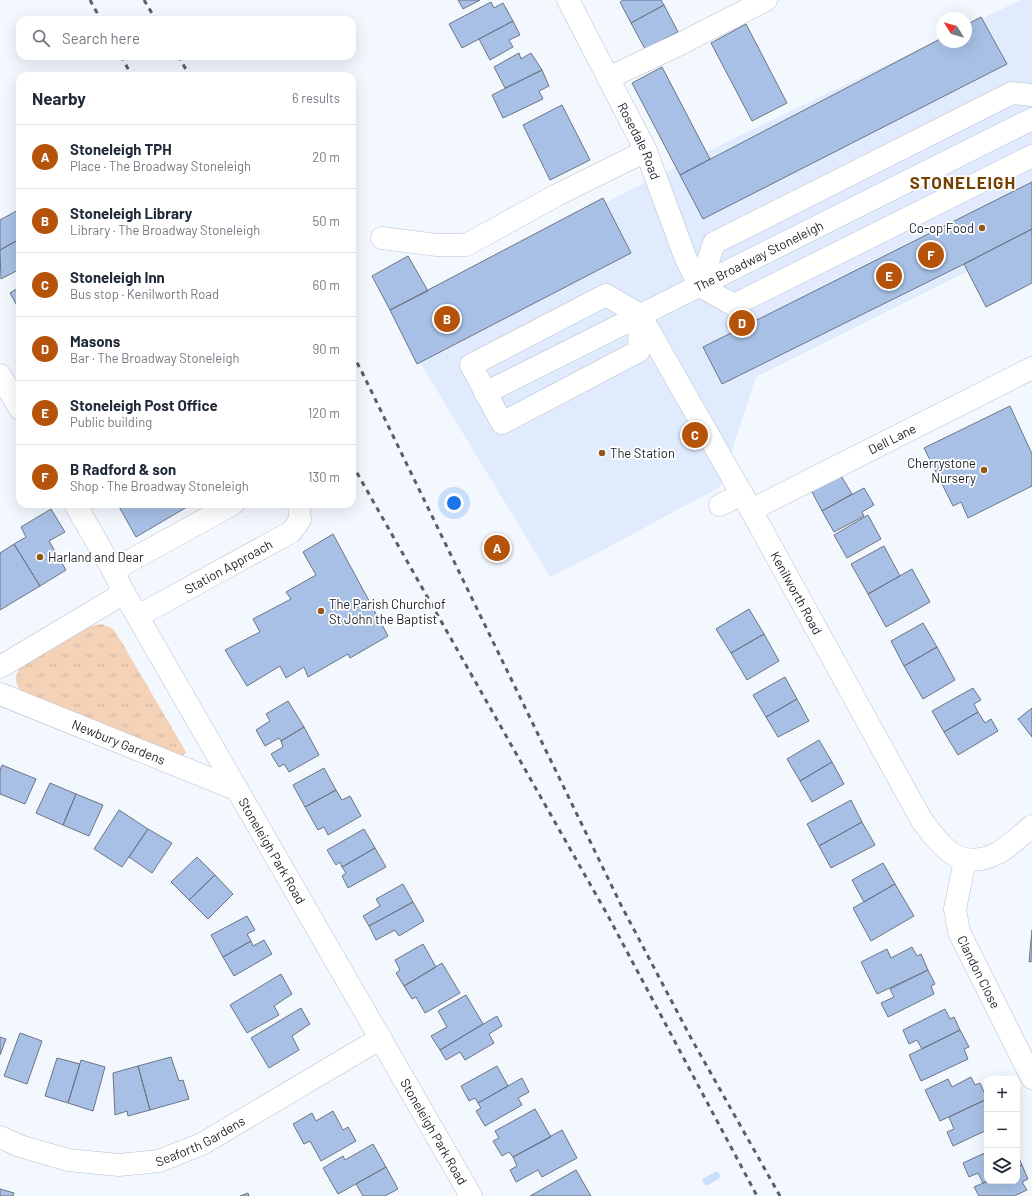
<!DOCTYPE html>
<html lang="en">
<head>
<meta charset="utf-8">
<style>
	:root { --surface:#fff; --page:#f6f6f7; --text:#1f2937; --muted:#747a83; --line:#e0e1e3; --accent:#b45309 }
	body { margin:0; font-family:Barlow,sans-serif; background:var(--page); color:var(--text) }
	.controls { position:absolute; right:12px; bottom:12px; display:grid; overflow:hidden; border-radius:8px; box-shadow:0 4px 16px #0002 }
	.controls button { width:36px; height:36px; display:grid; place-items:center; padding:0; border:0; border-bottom:1px solid var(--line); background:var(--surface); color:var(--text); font:20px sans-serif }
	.compass { position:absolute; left:936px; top:12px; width:36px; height:36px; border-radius:50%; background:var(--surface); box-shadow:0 4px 16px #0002; rotate:307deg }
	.you { position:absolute; left:454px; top:503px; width:14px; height:14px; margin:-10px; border:3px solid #fff; border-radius:50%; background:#1a73e8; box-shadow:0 0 0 6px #1a73e833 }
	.badge { display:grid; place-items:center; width:26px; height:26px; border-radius:50%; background:var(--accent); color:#fff; font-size:13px; font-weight:700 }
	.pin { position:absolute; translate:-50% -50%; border:2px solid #fff; box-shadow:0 1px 4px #0006 }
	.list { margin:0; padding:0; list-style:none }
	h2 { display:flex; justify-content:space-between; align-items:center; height:52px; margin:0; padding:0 16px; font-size:17px }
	h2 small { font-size:13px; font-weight:400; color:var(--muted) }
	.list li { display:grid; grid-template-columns:26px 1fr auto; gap:12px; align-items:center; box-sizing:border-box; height:64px; padding:0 16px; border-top:1px solid var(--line) }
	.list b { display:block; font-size:15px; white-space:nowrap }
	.list p { margin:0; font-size:13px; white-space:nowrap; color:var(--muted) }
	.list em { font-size:13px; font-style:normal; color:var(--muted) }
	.icon { flex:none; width:22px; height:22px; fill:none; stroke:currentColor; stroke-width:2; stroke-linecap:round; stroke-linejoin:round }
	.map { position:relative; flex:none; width:1032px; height:1196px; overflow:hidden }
	.search { position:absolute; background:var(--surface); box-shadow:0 4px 16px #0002; left:16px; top:16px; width:340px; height:44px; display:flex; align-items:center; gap:10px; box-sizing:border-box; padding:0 14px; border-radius:12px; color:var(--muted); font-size:15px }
	.panel { position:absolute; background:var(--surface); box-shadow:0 4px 16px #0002; left:16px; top:72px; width:340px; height:436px; border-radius:12px }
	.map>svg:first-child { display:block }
	.built { fill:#e0ecfe }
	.grass { fill:url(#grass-tufts) }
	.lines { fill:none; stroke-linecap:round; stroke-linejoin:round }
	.stream { stroke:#cadefd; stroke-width:8 }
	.building { fill:#a8c0e5; stroke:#6c7583 }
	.minor-casing { stroke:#b6c1d0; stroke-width:23 }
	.minor { stroke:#fff; stroke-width:22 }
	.rail { stroke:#5a5f65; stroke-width:3; stroke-dasharray:5 5; stroke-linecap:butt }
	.poi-dot { fill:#935718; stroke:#fff; stroke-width:1.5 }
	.labels { text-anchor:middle; stroke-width:3.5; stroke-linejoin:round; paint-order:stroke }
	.street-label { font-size:13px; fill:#1d2127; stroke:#fff }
	.poi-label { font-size:13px; fill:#1d2127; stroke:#fff; text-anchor:start }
	.district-label { font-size:17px; font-weight:bold; letter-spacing:1px; fill:#764100; stroke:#fff }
</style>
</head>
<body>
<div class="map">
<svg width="1032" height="1196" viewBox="0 0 1032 1196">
	<defs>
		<pattern id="grass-tufts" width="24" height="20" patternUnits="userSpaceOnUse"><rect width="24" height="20" fill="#f4d2b7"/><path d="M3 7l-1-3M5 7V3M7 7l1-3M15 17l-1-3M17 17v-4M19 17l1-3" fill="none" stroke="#d1b49d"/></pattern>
	</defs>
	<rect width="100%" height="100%" fill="#f3f8fe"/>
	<path class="built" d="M 1021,0 L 1032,0 L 1032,239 L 756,377 L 720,487 L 605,549 L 550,577 L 389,311 L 700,155 L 942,38 L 942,42 L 966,42 L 966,26 Z"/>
	<path class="grass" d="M 102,624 L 113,629 L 121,641 L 186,752 L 181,758 L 24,695 C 15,683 13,680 21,666 L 90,626 Z"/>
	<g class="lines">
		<path class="stream" d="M 707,1181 L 716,1176"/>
	</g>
	<path class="building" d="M 458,0 L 480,0 L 463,9 Z
		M 623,0 L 661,0 L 664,5 L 631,23 L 620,2 Z
		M 491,2 L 494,8 L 503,3 L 513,21 L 462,48 L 449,24 Z
		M 664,5 L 678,32 L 645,49 L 631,23 Z
		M 981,17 L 1007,64 L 703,219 L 680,175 L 942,38 L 942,42 L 966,42 L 966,25 Z
		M 513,21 L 520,35 L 509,40 L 513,47 L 490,60 L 479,39 Z
		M 746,24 L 787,103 L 752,121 L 711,43 Z
		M 519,53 L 521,59 L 531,53 L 542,70 L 505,88 L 494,67 Z
		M 662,67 L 710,159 L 680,175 L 632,83 Z
		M 542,70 L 549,86 L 539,91 L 543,99 L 503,118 L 492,95 Z
		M 562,105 L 590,160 L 550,180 L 523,125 Z
		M 1032,182 L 1032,229 L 964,264 L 722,384 L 703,347 Z
		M 603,198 L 631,253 L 417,364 L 390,310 Z
		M 20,209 L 20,239 L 0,250 L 0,220 Z
		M 1032,229 L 1032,283 L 986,307 L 964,264 Z
		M 20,239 L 20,269 L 1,279 L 0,250 Z
		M 408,256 L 428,291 L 390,310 L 372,276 Z
		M 20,287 L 20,311 L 10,293 Z
		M 1010,406 L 1032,454 L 1032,486 L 968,518 L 961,502 L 953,506 L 924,448 Z
		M 840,474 L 852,494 L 822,511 L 811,490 Z
		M 864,488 L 874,505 L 862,512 L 864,516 L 834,532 L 822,511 Z
		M 120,504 L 192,504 L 136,537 L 118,505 Z
		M 51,509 L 65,532 L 49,541 L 66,570 L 40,586 L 14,544 L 26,537 L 21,527 Z
		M 868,515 L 881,539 L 847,558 L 834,535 Z
		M 333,534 L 388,636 L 350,658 L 348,654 L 308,677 L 304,667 L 286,678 L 280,666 L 247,686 L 225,650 L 260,632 L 253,619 L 291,599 L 286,592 L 316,575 L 303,552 Z
		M 499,538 L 507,552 L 495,559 L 487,545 Z
		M 14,544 L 40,586 L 0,610 L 0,553 Z
		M 884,546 L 900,576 L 868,594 L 851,564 Z
		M 912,569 L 930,602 L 886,627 L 868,594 Z
		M 749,609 L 764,634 L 731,653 L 716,629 Z
		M 923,623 L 937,647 L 904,666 L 891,641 Z
		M 764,634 L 779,661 L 747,680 L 731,653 Z
		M 937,647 L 955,680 L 923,699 L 904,666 Z
		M 785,677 L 797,699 L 766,717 L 753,695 Z
		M 973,688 L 981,700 L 974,704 L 978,712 L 944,732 L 932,711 Z
		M 797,699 L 809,721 L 778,737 L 766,717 Z
		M 288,701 L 304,727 L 281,741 L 279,738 L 265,746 L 256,730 L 270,721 L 266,714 Z
		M 1032,708 L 1032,737 L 1018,719 Z
		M 978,712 L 985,723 L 991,719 L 998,731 L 958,755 L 944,732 Z
		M 304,727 L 319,755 L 289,772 L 284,764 L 279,767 L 271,754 L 283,747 L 281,741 Z
		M 819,740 L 832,762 L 800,781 L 787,759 Z
		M 832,762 L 844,784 L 812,802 L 800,781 Z
		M 2,765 L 36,779 L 25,804 L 0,794 L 0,770 Z
		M 324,768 L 336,790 L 305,807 L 293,785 Z
		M 50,783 L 76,794 L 63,825 L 36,813 Z
		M 336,790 L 342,800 L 350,796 L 361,816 L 328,835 L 324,827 L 318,830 L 305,807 Z
		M 76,794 L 103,805 L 89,836 L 63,825 Z
		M 851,800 L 862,822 L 819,846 L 807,824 Z
		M 119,810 L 148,829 L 122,867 L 94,849 Z
		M 862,822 L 875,845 L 831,868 L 819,846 Z
		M 148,829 L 172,843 L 152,873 L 129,857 Z
		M 364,829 L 375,848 L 342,867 L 340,862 L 336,865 L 327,850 Z
		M 375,848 L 386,867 L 348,888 L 342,876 L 346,873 L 342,867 Z
		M 197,857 L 215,875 L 189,900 L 171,882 Z
		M 883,863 L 895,884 L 864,902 L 852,880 Z
		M 215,875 L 233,894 L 208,919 L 189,900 Z
		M 403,884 L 413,902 L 369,926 L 363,916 L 380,906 L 376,899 Z
		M 895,884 L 914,916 L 871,941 L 853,908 Z
		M 413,902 L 424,921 L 399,936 L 395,930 L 376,940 L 369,926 Z
		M 247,916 L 255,930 L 247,934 L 251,941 L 223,957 L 211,935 Z
		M 1032,930 L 1032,961 L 1029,962 Z
		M 264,940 L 272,954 L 234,976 L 223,957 L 251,941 L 253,946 Z
		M 423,944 L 436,967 L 404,986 L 396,973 L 400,970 L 395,960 Z
		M 912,947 L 917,956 L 921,954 L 928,970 L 877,994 L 861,962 L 887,949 L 891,958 Z
		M 442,963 L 460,993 L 425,1013 L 416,997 L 412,999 L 404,986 Z
		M 928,970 L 935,984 L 931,986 L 934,994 L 888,1017 L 881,1003 L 894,997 L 890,989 Z
		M 281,974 L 292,994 L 274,1006 L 279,1015 L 247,1033 L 230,1005 Z
		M 466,995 L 483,1024 L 440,1050 L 431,1036 L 447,1027 L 438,1011 Z
		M 301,1008 L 310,1024 L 292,1036 L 299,1050 L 269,1068 L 251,1038 Z
		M 945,1009 L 950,1019 L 954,1017 L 960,1030 L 922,1049 L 917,1040 L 909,1044 L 903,1030 Z
		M 497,1016 L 502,1026 L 489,1034 L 494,1043 L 465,1060 L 460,1052 L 446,1060 L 440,1050 Z
		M 960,1030 L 969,1047 L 964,1049 L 968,1059 L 921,1081 L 909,1055 Z
		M 20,1033 L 42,1041 L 27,1084 L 4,1076 Z
		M 0,1037 L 6,1039 L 0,1055 Z
		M 171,1057 L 179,1081 L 183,1080 L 189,1099 L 150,1110 L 138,1066 Z
		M 57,1058 L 80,1064 L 68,1103 L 45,1096 Z
		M 81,1060 L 105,1067 L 93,1111 L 68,1103 Z
		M 138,1066 L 150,1110 L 128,1116 L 127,1111 L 115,1115 L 113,1073 Z
		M 497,1066 L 508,1086 L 478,1103 L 475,1098 L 469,1101 L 461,1086 Z
		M 971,1077 L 975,1085 L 980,1083 L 987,1099 L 940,1121 L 925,1090 L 948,1079 L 952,1087 Z
		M 522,1078 L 529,1092 L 518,1098 L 522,1105 L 485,1126 L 476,1111 L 481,1108 L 478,1103 Z
		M 987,1099 L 987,1130 L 953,1146 L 947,1132 L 954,1129 L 949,1117 Z
		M 535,1109 L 551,1137 L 513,1157 L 509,1152 L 502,1156 L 493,1141 L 499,1138 L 495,1131 Z
		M 333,1111 L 343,1130 L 348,1127 L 356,1141 L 321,1161 L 310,1141 L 304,1144 L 293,1124 L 312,1113 L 316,1121 Z
		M 562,1130 L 577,1158 L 542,1177 L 538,1170 L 516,1182 L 510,1170 L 517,1166 L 513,1157 Z
		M 373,1144 L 386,1167 L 338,1194 L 323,1168 L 343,1156 L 345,1160 Z
		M 987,1152 L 988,1181 L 983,1183 L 978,1173 L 969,1177 L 963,1163 Z
		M 1017,1154 L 1022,1165 L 1017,1167 Z
		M 1022,1165 L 1028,1179 L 1022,1182 L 1027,1190 L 1014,1196 L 979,1196 L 974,1187 L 988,1181 L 1017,1181 L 1017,1167 Z
		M 386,1167 L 398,1189 L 385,1196 L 363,1196 L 356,1184 Z
		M 576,1170 L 591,1196 L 530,1196 Z
		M 0,1189 L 14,1193 L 13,1196 L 0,1196 Z
		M 248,1193 L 249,1196 L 240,1196 Z"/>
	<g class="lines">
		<g class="minor-casing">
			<g id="minor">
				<path id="s1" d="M 568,0 L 646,151 L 686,259 L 700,286"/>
				<path d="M 608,78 L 678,45 L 766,0"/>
				<path d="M 382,238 L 437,245 L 466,245 L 557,195 L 646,151"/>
				<path d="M 700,286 L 714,243 L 1012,93 L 1032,95"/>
				<path d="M 700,286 L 734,305 L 1032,156"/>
				<path d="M 606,295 L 640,315 L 639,351 L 502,423 L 471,365 Z"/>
				<path id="s2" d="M 640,315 L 751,510 L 921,819 C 942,848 960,872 998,853 C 1009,847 1022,834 1032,826"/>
				<path d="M 0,375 L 20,409"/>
				<path id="s3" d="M 485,393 L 1032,119"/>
				<path id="s4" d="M 75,504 L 113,570 L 124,593 L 471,1196"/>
				<path d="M 720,505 L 742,494"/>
				<path id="s5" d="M 751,510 L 1032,368"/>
				<path d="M 113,570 L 233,504"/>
				<path id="s6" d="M 138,616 L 291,532 L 300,520 L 299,504"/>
				<path d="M 0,667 L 124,593"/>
				<path id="s7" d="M 0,694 L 238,790"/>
				<path id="s8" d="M 965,860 L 955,909 L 959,932 L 1032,1078"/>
				<path id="s9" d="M 0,1137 L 20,1146 L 68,1160 L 119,1165 L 159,1161 L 202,1144 L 381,1038"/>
			</g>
		</g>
		<use href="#minor" class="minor"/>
		<path class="rail" d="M 90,0 L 101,20
			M 144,0 L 156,20
			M 121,56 L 132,76
			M 178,56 L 190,76
			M 352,354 L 361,370 L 621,905 L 691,1038 L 780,1196
			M 352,464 L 607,914 L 757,1196"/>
	</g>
	<g class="poi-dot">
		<circle cx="982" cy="228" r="4"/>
		<circle cx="602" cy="453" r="4"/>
		<circle cx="984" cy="470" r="4"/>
		<circle cx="40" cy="557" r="4"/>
		<circle cx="321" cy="611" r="4"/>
	</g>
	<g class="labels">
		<g class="street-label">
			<text dy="5" stroke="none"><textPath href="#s1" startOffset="158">Rosedale Road</textPath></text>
			<text dy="5" stroke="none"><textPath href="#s3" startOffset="306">The Broadway Stoneleigh</textPath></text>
			<text dy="5" stroke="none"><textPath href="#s5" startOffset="158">Dell Lane</textPath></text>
			<text dy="5" stroke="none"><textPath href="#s6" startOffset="103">Station Approach</textPath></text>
			<text dy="5" stroke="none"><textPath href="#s2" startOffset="319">Kenilworth Road</textPath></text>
			<text dy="5" stroke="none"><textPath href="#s7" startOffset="128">Newbury Gardens</textPath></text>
			<text dy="5" stroke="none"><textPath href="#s4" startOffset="399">Stoneleigh Park Road</textPath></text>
			<text dy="5" stroke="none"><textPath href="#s8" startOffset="118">Clandon Close</textPath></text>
			<text dy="5" stroke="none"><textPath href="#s4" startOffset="723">Stoneleigh Park Road</textPath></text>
			<text dy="5" stroke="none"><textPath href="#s9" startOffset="209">Seaforth Gardens</textPath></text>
		</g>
		<g class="poi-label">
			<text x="974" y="233" text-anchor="end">Co-op Food</text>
			<text x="610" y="458">The Station</text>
			<text x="976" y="468" text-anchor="end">Cherrystone<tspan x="976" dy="15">Nursery</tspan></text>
			<text x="48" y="562">Harland and Dear</text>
			<text x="329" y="609">The Parish Church of<tspan x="329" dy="15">St John the Baptist</tspan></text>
		</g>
		<g class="district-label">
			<text x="963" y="189">STONELEIGH</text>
		</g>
	</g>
</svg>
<div class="controls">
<button>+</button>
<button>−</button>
<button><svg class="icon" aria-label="layers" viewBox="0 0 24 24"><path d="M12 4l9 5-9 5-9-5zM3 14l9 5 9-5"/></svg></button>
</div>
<svg class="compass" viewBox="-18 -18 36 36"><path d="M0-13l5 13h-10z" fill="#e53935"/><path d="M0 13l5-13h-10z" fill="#747a83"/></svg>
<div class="you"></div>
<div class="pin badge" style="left:497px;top:548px">A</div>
<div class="pin badge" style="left:447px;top:319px">B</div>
<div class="pin badge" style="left:695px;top:435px">C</div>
<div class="pin badge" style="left:742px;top:323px">D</div>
<div class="pin badge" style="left:889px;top:276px">E</div>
<div class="pin badge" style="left:931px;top:255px">F</div>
<div class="search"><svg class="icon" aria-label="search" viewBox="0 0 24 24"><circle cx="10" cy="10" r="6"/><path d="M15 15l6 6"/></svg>Search here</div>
<section class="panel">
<h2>Nearby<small>6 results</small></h2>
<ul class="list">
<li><span class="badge">A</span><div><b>Stoneleigh TPH</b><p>Place · The Broadway Stoneleigh</p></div><em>20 m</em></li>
<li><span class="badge">B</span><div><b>Stoneleigh Library</b><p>Library · The Broadway Stoneleigh</p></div><em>50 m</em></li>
<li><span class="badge">C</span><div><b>Stoneleigh Inn</b><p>Bus stop · Kenilworth Road</p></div><em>60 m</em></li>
<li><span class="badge">D</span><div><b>Masons</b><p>Bar · The Broadway Stoneleigh</p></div><em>90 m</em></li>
<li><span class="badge">E</span><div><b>Stoneleigh Post Office</b><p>Public building</p></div><em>120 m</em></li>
<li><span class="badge">F</span><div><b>B Radford &amp; son</b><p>Shop · The Broadway Stoneleigh</p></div><em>130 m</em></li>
</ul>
</section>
</div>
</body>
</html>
